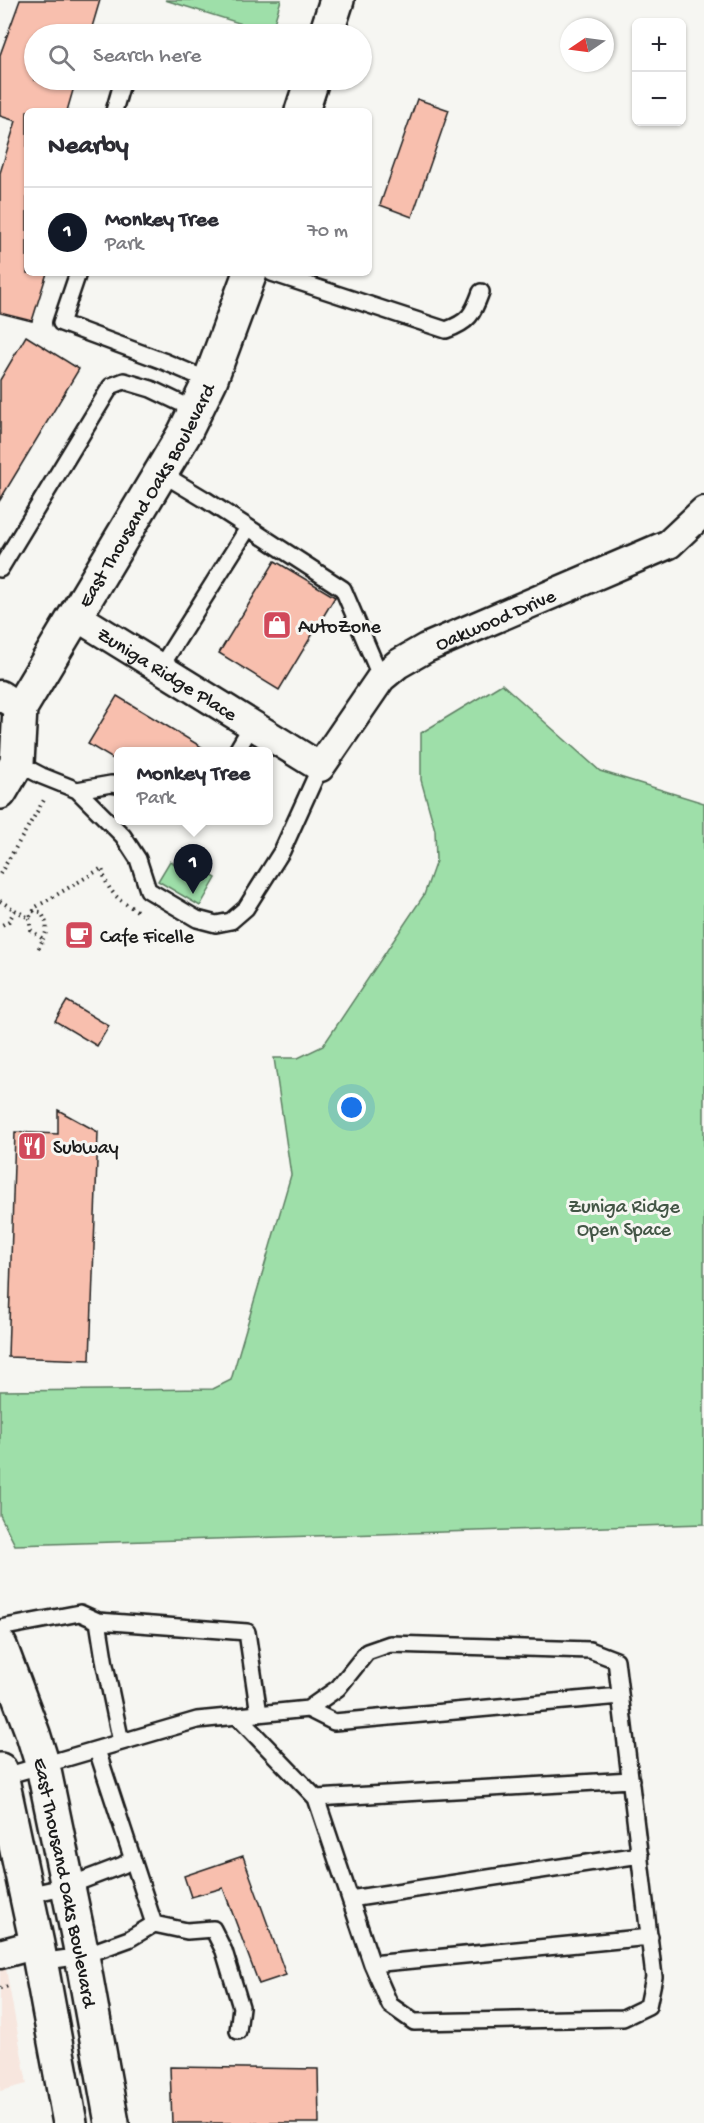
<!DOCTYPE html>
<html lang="en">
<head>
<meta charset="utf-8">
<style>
	:root { --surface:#fff; --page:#f2f2f3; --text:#2b2b33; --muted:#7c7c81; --line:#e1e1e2; --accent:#111827 }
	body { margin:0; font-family:"Gochi Hand",sans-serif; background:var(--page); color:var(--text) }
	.controls { position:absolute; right:18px; top:18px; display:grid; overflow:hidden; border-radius:9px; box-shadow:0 2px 4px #0004 }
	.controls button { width:54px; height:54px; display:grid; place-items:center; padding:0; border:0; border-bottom:2px solid var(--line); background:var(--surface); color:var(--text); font:30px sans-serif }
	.compass { position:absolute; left:560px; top:18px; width:54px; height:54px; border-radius:50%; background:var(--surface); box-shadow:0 2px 4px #0004; rotate:257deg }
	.you { position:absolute; left:352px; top:1108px; width:21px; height:21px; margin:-15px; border:4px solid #fff; border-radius:50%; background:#1a73e8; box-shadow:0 0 0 9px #1a73e833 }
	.badge { display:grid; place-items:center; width:39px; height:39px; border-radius:50%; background:var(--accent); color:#fff; font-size:20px; font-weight:700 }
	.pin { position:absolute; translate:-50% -50px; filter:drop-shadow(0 2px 3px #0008) }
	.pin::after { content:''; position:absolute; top:32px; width:21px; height:18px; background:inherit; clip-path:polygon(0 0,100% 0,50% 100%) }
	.popup { position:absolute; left:114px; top:747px; width:159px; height:78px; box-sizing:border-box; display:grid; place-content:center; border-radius:9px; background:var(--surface); filter:drop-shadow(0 2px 4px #0005); font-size:20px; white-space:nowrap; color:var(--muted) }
	.popup b { font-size:22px; color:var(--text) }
	.popup::after { content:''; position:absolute; left:50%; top:100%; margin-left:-12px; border:12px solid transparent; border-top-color:var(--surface) }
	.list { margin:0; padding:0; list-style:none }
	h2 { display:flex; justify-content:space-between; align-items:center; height:78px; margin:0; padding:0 24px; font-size:26px }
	h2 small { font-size:20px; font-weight:400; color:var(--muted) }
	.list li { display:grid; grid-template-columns:39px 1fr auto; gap:18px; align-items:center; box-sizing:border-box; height:90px; padding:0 24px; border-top:2px solid var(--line) }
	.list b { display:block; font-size:22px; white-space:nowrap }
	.list p { margin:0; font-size:20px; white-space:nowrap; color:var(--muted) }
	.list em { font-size:20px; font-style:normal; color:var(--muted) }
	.icon { flex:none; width:33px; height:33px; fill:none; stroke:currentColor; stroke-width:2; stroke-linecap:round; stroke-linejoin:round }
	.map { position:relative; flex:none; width:704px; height:2123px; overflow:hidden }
	.search { position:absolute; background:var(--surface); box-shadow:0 2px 4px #0004; left:24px; top:24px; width:348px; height:66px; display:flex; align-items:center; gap:15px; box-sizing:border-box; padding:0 21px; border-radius:33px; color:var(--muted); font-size:22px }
	.panel { position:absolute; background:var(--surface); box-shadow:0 2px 4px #0004; left:24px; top:108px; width:348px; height:168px; border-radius:9px }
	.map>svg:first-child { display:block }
	.built { fill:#f7e6de }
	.green { fill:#9edfa9; stroke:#5d7e62; stroke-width:1.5 }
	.building { fill:#f8bfae; stroke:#1c1c1c; stroke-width:1.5 }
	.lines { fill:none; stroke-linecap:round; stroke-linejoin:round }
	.lane-casing { stroke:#1c1c1c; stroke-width:20 }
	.street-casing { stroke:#1c1c1c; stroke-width:33 }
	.primary-casing { stroke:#1c1c1c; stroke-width:38 }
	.path { stroke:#1c1c1c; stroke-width:4; stroke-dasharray:1.5 4.5; stroke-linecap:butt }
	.lane { stroke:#f6f6f2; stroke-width:15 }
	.street { stroke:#f6f6f2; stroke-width:28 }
	.primary { stroke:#f6f6f2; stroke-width:33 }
	.labels { text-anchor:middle; stroke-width:6; stroke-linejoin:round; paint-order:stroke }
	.street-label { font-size:20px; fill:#1c1c1c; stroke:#f6f6f2 }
	.poi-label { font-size:20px; fill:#1c1c1c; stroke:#f6f6f2; text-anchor:start }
	.park-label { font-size:20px; fill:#435646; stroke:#f6f6f2 }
</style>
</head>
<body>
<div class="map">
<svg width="704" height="2123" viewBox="0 0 704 2123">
	<rect width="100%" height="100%" fill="#f6f6f2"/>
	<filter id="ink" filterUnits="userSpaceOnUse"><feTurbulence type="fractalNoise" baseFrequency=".0167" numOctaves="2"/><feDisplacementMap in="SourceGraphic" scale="12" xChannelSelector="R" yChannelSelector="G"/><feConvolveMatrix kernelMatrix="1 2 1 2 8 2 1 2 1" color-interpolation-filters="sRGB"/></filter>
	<g filter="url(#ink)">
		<path class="built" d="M 0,1936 L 27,2084 L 0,2091 Z"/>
		<path class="green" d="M 165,0 L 281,0 L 271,33 Z
			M 502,684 L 600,771 L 704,803 L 704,1524 L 15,1545 L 0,1515 L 0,1391 L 213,1389 L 231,1380 L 291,1175 L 274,1058 L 298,1058 L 323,1046 L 424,895 L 436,861 L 435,830 L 421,780 L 421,733 Z
			M 170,861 L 192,874 L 197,867 L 216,878 L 200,906 L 158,881 Z"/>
		<path class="building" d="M 20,0 L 100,0 L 90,34 L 34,34 L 34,80 L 76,80 L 67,111 L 27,111 L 27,273 L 47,273 L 32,321 L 0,313 L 0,173 L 16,121 L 0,116 L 0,55 Z
			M 417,99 L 449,110 L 412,217 L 380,205 Z
			M 26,336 L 79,369 L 0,500 L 0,380 Z
			M 275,561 L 335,597 L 279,690 L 219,653 Z
			M 117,696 L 210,752 L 118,752 L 118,762 L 88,744 Z
			M 67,1001 L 109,1026 L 97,1046 L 55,1021 Z
			M 58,1110 L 98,1132 L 90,1360 L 8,1357 L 15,1132 L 58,1134 Z
			M 243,1856 L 286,1975 L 259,1984 L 223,1888 L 191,1897 L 184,1876 Z
			M 170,2067 L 318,2069 L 319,2123 L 172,2123 Z"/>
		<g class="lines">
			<g class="lane-casing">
				<path id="lane" d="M 114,111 L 123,80
					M 78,273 L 61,323 L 163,361 L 210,381
					M 272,273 L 446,330 C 469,322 473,314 481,292
					M 161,473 L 206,500 L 343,589 L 381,678
					M 0,569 L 111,386 L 124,381 L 151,389 L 195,410
					M 160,668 L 248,528
					M 236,752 L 252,725
					M 17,763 L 42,776 L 77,790 L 123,836 L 138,859 L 148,890 L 197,919 L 216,924 L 231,921 L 246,908 L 282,851 L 320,767
					M 77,790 L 111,784 L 118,785
					M 98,1621 L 105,1665 L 121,1742
					M 0,1628 L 80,1613 L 98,1621 L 247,1632 L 259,1714
					M 308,1709 L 334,1722 L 620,1696
					M 2,1777 L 197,1720 L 308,1709 L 338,1688 L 367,1652 L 390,1644 L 590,1650 L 616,1660 L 654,1977 L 648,2006 L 623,2018 L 414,2022 L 390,2005 L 372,1964 L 316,1798 L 237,1716
					M 316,1798 L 631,1780
					M 27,1895 L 68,1886 L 123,1865 L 131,1859
					M 350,1899 L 640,1855
					M 154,1924 L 187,1931 L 213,1929 L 224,1951 L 241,2007 L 238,2031
					M 40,1962 L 82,1956 L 129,1939 L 154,1924 L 97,1750
					M 372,1964 L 650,1937"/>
			</g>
			<g class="street-casing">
				<g id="street">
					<path id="s1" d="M 76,616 L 320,767 L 381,678 L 398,664 L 426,648 L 669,544 L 704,511"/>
					<path d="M 0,695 L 20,708"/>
					<path d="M 0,1954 L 37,1944"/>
				</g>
			</g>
			<g class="primary-casing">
				<g id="primary">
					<path d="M 326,34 L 337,0"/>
					<path d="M 302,111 L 312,80"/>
					<path id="s2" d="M 0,792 L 17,763 L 20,708 L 184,434 L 210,381 L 250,273"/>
					<path id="s3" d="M 0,1646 L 33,1734 L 43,1766 L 80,1945 L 112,2123"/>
					<path d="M 0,1770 L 37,1944 L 70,2123"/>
				</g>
			</g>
			<path class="path" d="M 0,874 L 44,800
				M 0,901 L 15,910 L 9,921 L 0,926
				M 15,910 L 29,918 L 36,907 L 102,868 C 107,893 119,900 139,912
				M 33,911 L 41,912 C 47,923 49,928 43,939
				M 29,918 L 31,930 L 43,939 L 37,952
				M 0,1988 L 9,1986"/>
			<use href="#lane" class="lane"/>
			<use href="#street" class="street"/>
			<use href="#primary" class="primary"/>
		</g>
	</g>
	<defs>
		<g id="shop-square" transform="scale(1.5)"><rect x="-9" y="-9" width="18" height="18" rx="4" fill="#d1495b" stroke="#f6f6f2"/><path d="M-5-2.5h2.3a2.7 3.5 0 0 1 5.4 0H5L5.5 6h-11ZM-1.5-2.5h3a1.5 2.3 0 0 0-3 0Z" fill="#fff"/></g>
		<g id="cafe-square" transform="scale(1.5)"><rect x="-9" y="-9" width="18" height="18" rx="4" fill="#d1495b" stroke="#f6f6f2"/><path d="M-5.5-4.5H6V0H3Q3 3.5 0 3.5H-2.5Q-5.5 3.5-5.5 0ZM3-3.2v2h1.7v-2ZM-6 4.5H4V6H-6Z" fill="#fff"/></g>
		<g id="restaurant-square" transform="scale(1.5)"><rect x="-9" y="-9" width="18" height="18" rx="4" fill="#d1495b" stroke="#f6f6f2"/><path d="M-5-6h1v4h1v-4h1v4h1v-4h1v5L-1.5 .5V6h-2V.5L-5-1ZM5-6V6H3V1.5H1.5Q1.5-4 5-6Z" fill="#fff"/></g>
	</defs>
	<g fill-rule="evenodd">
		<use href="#shop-square" x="277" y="625"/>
		<use href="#cafe-square" x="79" y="935"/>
		<use href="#restaurant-square" x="32" y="1146"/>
	</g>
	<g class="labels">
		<g class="street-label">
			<text dy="7" stroke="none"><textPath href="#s2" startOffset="336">East Thousand Oaks Boulevard</textPath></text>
			<text dy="7" stroke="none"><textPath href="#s1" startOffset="524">Oakwood Drive</textPath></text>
			<text dy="7" stroke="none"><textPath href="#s1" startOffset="108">Zuniga Ridge Place</textPath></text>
			<text dy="7" stroke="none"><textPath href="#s3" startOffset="246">East Thousand Oaks Boulevard</textPath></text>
		</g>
		<g class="poi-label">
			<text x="298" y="632">AutoZone</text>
			<text x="100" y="942">Cafe Ficelle</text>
			<text x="53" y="1153">Subway</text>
		</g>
		<g class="park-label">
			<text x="624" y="1212">Zuniga Ridge<tspan x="624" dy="23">Open Space</tspan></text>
		</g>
	</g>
</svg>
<div class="controls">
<button>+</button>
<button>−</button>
</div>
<svg class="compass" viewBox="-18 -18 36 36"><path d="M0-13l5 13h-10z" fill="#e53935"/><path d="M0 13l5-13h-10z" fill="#7c7c81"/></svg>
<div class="you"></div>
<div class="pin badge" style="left:193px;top:894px">1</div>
<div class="popup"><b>Monkey Tree</b>Park</div>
<div class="search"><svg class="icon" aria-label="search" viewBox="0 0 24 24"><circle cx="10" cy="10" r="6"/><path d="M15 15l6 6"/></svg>Search here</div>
<section class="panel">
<h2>Nearby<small></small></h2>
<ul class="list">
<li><span class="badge">1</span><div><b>Monkey Tree</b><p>Park</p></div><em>70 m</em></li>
</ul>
</section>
</div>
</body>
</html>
